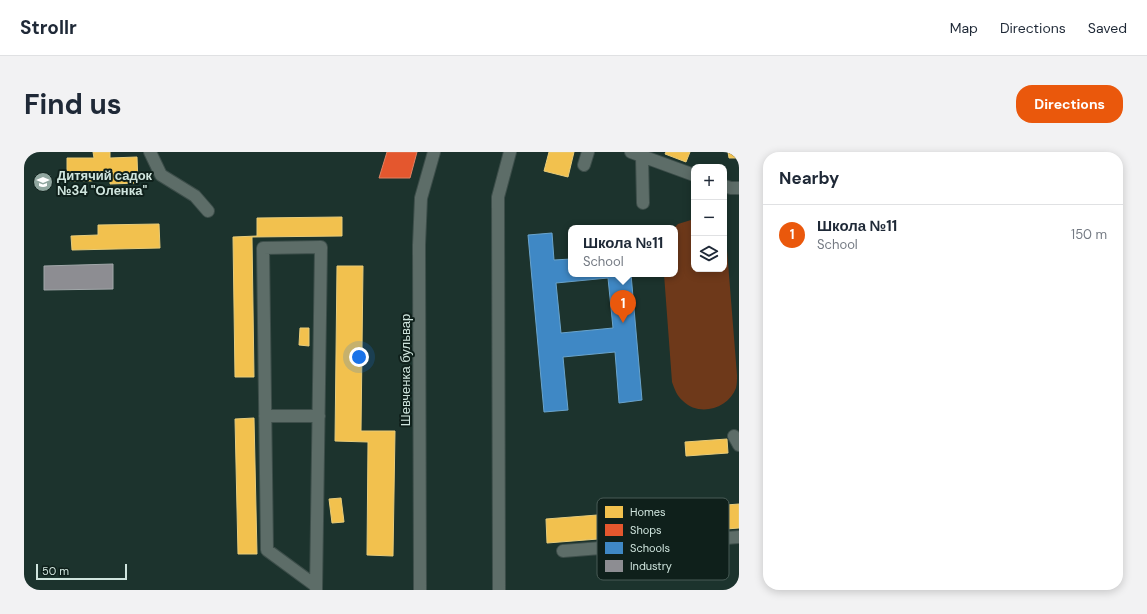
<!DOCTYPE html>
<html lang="en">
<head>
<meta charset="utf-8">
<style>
	:root { --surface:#fff; --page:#f2f2f3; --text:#1f2937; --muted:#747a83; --line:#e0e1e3; --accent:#ea580c }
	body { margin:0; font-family:"DM Sans",sans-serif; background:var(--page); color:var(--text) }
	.controls { position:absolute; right:12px; top:12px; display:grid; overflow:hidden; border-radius:8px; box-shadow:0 2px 10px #0003 }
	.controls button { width:36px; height:36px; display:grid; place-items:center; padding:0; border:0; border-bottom:1px solid var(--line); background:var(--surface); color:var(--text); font:20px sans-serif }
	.scale { position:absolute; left:12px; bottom:10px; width:91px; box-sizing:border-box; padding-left:4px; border:2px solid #d0e5de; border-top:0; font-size:11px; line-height:14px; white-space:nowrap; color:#d0e5de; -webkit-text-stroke:3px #0f201b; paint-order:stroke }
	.you { position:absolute; left:335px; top:205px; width:14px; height:14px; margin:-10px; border:3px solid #fff; border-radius:50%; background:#1a73e8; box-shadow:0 0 0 6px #1a73e833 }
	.badge { display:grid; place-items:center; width:26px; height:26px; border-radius:50%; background:var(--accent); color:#fff; font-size:13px; font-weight:700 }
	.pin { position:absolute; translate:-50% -33px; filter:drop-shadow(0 1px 2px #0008) }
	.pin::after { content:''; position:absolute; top:21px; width:14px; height:12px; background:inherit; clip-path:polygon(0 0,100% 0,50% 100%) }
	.popup { position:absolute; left:544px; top:73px; width:110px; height:52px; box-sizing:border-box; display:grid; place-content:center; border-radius:8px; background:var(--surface); filter:drop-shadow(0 1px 3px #0005); font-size:13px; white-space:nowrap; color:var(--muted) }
	.popup b { font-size:15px; color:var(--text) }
	.popup::after { content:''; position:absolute; left:50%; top:100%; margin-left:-8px; border:8px solid transparent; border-top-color:var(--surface) }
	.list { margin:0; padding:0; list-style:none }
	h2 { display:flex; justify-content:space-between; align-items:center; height:52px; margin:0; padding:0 16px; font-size:17px }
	h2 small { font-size:13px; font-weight:400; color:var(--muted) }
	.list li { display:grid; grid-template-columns:26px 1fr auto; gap:12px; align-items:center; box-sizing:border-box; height:60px; padding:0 16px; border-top:1px solid var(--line) }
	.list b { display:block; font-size:15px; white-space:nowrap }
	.list p { margin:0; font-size:13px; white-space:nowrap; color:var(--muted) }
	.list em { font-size:13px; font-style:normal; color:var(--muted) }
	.icon { flex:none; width:22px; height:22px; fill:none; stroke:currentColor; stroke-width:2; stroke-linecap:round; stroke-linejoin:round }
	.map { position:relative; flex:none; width:715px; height:438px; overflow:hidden; border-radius:16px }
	header { display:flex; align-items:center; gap:24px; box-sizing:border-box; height:56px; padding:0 20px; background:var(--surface); border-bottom:1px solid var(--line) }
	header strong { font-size:19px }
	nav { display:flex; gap:22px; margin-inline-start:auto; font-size:14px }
	.intro { display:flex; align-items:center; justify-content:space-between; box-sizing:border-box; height:96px; padding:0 24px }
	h1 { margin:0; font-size:28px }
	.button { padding:10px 18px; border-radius:16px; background:var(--accent); color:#fff; font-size:14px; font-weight:700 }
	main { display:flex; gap:24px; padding:0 24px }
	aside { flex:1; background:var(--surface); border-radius:16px; box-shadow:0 2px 10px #0003 }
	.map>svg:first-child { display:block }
	.garden { fill:#6e391a }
	.homes { fill:#f2c14e; stroke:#e8cc79 }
	.shops { fill:#e4572e; stroke:#de8263 }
	.schools { fill:#3f88c5; stroke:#6aa4cc; fill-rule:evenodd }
	.industry { fill:#8d8d92; stroke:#a1a7a9 }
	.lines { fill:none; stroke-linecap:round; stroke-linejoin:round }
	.minor-casing { stroke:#3d4e4a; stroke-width:14 }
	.minor { stroke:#5d6d68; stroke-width:12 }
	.labels { text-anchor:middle; stroke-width:4; stroke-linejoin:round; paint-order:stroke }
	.poi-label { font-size:13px; font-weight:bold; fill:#d0e5de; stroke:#0f201b; text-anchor:start }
	.street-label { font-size:13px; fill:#d0e5de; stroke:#0f201b }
	.key { fill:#0f201b; stroke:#495b56; stroke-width:1 }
	.key-label { font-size:11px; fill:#d0e5de }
</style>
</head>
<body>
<header>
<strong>Strollr</strong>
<nav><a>Map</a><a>Directions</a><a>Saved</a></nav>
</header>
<div class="intro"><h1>Find us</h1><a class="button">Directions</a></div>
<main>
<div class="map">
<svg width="715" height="438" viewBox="0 0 715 438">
	<rect width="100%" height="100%" fill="#1c332d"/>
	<path class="garden" d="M 667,68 L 670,68 L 670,117 L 700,117 L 700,86 L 703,98 L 713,223 C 713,227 713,232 712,236 C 704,257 675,265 659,249 C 653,244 651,238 648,230 L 640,122 L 651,122 L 651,76 L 650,76 L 654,72 Z"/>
	<path class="homes" d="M 69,0 L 86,0 L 86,6 L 113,5 L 114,31 L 86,32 L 86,20 L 71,20 L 71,29 L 43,29 L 43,6 L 70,6 Z
		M 525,0 L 550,0 L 544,25 L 520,19 Z
		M 642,0 L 666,0 L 662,10 L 641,2 Z
		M 704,0 L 715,0 L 715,6 L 705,6 Z
		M 318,65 L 318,84 L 228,85 L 230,225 L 211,225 L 209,85 L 233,84 L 233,66 Z
		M 135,72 L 136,96 L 48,98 L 47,84 L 74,83 L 74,73 Z
		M 313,114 L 339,114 L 337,279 L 371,279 L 369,404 L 343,403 L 344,290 L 311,289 Z
		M 276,176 L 285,176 L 285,194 L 275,193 Z
		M 230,266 L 233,402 L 214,402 L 211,267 Z
		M 703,287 L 704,301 L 662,304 L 661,290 Z
		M 317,346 L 320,370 L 308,371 L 305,347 Z
		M 715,352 L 715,376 L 523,391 L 522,367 Z"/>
	<path class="shops" d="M 363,0 L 393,0 L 386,26 L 355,26 Z"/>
	<path class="schools" d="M 528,81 L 530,108 L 547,107 L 547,122 L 607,122 L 618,248 L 595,251 L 591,200 L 539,205 L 544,258 L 520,260 L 504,83 ZM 584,126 L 589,176 L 537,181 L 532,131 Z"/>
	<path class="industry" d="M 89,112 L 89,137 L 20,138 L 20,114 Z"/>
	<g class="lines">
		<g class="minor-casing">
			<path id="minor" d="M 126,0 L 137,23 L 171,44 L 184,59
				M 607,0 L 670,23
				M 618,5 L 619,51
				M 560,13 L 564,0
				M 700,34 L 707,36 L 715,36
				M 241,264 L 295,264
				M 710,284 L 715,293
				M 539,399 L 715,385
				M 292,434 L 243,398 L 239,96 L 297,95 L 292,438
				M 396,438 L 395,93 L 397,46 L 410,0
				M 475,438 L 474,45 L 486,0"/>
		</g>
		<use href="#minor" class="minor"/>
	</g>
	<defs>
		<g id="school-disc" transform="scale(1)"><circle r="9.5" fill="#91a7a0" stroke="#0f201b"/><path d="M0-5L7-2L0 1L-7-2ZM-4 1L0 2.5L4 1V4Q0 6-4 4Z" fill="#fff"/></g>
	</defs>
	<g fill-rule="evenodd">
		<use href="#school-disc" x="19" y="30"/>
	</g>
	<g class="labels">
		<g class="poi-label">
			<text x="33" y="28">Дитячий садок<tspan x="33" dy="15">№34 "Оленка"</tspan></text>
		</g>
		<g class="street-label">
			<text transform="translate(381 218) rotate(-90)" y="5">Шевченка бульвар</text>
		</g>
	</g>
	<rect x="573" y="346" width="132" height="82" rx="6" class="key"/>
	<rect x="581" y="354" width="18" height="12" fill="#f2c14e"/>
	<rect x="581" y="372" width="18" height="12" fill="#e4572e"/>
	<rect x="581" y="390" width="18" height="12" fill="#3f88c5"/>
	<rect x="581" y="408" width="18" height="12" fill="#8d8d92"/>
	<g class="key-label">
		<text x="606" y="364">Homes</text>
		<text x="606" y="382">Shops</text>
		<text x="606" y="400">Schools</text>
		<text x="606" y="418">Industry</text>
	</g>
</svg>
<div class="controls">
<button>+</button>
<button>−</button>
<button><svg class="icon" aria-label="layers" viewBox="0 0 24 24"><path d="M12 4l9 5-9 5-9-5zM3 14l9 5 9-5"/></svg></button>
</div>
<div class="scale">50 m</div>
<div class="you"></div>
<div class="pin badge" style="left:599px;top:171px">1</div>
<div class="popup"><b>Школа №11</b>School</div>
</div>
<aside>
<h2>Nearby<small></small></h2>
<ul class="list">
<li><span class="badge">1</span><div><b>Школа №11</b><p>School</p></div><em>150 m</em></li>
</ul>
</aside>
</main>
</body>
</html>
